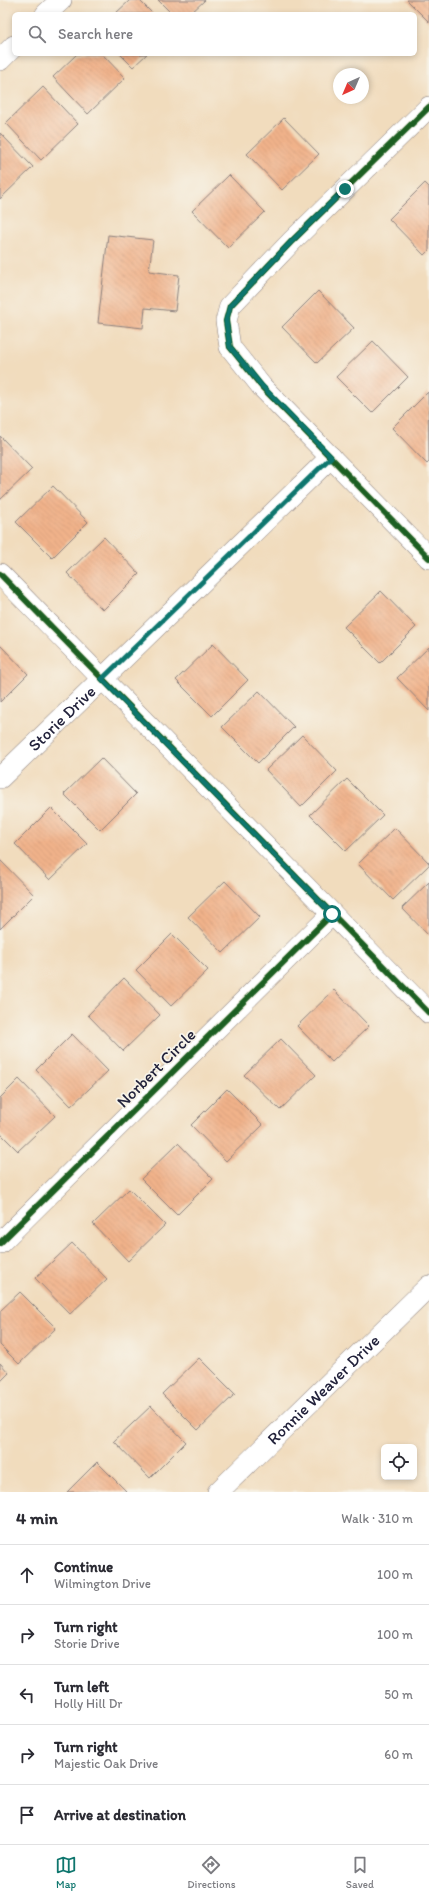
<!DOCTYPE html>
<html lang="en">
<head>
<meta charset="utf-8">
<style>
	:root { --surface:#fff; --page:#f7f7f7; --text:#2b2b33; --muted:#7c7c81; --line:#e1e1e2; --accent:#0f766e }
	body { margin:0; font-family:Itim,sans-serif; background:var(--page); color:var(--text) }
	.controls { position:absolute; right:12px; bottom:12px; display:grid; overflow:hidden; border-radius:6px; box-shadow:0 2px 6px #0003 }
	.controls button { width:36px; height:36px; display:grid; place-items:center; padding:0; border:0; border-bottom:1px solid var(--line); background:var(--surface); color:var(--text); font:20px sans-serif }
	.compass { position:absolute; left:333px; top:68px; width:36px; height:36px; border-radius:50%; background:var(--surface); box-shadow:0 2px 6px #0003; rotate:224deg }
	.stop { position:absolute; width:12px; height:12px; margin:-9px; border:3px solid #0f766e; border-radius:50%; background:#fff }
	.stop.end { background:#0f766e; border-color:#fff; box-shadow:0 1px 4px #0008 }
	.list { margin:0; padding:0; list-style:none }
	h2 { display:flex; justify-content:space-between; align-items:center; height:52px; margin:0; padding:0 16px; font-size:17px }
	h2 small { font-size:13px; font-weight:400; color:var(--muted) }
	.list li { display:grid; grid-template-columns:26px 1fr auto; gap:12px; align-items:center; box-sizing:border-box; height:60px; padding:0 16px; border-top:1px solid var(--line) }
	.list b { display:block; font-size:15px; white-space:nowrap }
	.list p { margin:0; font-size:13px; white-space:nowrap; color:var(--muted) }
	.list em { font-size:13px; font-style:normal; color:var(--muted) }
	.icon { flex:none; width:22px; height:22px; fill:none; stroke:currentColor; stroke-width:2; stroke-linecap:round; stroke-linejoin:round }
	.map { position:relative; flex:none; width:429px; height:1492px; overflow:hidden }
	.search { position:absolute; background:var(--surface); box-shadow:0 2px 6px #0003; left:12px; right:12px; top:12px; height:44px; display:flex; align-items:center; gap:10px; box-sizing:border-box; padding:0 14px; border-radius:6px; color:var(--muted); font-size:15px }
	.sheet { height:352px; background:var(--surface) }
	nav { display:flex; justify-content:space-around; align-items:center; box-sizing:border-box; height:56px; border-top:1px solid var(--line); background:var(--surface); font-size:11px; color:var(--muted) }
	nav a { display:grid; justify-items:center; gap:2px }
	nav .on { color:var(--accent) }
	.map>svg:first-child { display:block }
	.building { fill:url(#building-back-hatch) }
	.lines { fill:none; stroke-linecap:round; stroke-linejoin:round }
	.minor-casing { stroke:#8a7f7c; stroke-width:22 }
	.minor { stroke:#fff; stroke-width:21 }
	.cycleway-casing { stroke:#f7f3e8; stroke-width:8 }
	.cycleway { stroke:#1b5e20; stroke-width:6 }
	.route { stroke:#0f766e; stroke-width:5 }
	.labels { text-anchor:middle; stroke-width:3.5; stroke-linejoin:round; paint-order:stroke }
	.street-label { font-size:17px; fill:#22223b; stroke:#f7f3e8 }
</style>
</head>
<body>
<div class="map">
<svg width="429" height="1492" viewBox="0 0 429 1492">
	<defs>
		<pattern id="building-back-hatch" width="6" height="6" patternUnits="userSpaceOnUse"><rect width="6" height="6" fill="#f1b28a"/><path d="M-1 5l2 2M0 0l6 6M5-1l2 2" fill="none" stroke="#ce9978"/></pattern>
	</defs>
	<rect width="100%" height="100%" fill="#f7f3e8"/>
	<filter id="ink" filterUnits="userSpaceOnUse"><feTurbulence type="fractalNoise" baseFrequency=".025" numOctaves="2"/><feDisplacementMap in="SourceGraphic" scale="8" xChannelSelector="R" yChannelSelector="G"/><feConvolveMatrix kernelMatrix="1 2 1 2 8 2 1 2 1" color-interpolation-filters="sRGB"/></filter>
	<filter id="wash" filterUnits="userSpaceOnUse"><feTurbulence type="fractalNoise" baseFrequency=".012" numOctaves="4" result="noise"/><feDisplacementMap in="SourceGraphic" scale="16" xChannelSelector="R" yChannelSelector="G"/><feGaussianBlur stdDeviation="0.9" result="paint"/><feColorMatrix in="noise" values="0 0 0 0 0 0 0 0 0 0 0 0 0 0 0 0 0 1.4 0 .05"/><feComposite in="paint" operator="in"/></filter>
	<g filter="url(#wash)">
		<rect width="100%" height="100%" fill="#f1dcbd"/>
		<g id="blocks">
			<path class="building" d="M 130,0 L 139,0 L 153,14 L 115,14 Z
				M 158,0 L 205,0 L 190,14 L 172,14 Z
				M 407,0 L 429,0 L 429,22 Z
				M 77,54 L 102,54 L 125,78 L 88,114 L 53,77 Z
				M 120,54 L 147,54 L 133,67 Z
				M 43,87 L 78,124 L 41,160 L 6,123 Z
				M 284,118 L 319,154 L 282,190 L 247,154 Z
				M 0,133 L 33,167 L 0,199 Z
				M 229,175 L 265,212 L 228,248 L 192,211 Z
				M 425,183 L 429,187 L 429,250 L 424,255 L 389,219 Z
				M 108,235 L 153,240 L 149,271 L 179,275 L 175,311 L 145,308 L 143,328 L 98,323 Z
				M 318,291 L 354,328 L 317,363 L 282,327 Z
				M 373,341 L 408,377 L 372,413 L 336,377 Z
				M 428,392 L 429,462 L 427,464 L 392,428 Z
				M 0,436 L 32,469 L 0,500 Z
				M 53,486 L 88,522 L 52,558 L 16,522 Z
				M 104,537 L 139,574 L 103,610 L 67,573 Z
				M 381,591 L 416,627 L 380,663 L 344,627 Z
				M 213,644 L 248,680 L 212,716 L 176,680 Z
				M 0,645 L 28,674 L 0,702 Z
				M 429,647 L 429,711 L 397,678 Z
				M 259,691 L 294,727 L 258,763 L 222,727 Z
				M 302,735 L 337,771 L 301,807 L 266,770 Z
				M 101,758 L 136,794 L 100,830 L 64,794 Z
				M 347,779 L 383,815 L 346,851 L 310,815 Z
				M 51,808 L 87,844 L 50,880 L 15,844 Z
				M 395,828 L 429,863 L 429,865 L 393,900 L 358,864 Z
				M 0,860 L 34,895 L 0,929 Z
				M 225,881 L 260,917 L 223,953 L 188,917 Z
				M 429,882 L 429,936 L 402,908 Z
				M 172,934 L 208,970 L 171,1006 L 136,970 Z
				M 124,978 L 160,1015 L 123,1051 L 88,1015 Z
				M 334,990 L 369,1026 L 332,1062 L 297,1026 Z
				M 72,1034 L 108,1071 L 71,1106 L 36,1070 Z
				M 281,1039 L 316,1075 L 280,1110 L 244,1075 Z
				M 19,1079 L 55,1116 L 18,1151 L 0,1133 L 0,1098 Z
				M 227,1089 L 263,1125 L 226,1161 L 191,1125 Z
				M 178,1143 L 213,1179 L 177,1215 L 141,1179 Z
				M 129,1189 L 165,1225 L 128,1261 L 93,1224 Z
				M 72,1243 L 107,1279 L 70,1314 L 35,1278 Z
				M 20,1292 L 56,1328 L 19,1364 L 0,1345 L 0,1311 Z
				M 199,1358 L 235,1394 L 198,1430 L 162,1394 Z
				M 0,1363 L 9,1373 L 0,1382 Z
				M 151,1406 L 186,1442 L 150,1478 L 114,1441 Z
				M 97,1462 L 127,1492 L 67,1492 Z"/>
		</g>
	</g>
	<g filter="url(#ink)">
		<use href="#blocks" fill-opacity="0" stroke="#8a7f7c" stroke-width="1"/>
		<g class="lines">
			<g class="minor-casing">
				<g id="minor">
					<path d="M 46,14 L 61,0"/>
					<path d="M 0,60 L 14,46"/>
					<path d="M 429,107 L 292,241 L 230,306 L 226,321 L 230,347 L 262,387 L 429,558"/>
					<path d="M 0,574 L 429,1013"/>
					<path id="s1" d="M 0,778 L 331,457"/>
					<path d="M 0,1243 L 332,914"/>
					<path id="s2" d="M 218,1492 L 429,1286"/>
				</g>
			</g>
			<use href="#minor" class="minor"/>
			<g class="cycleway-casing">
				<path id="cycleway" d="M 429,107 L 292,241 L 230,306 L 226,321 L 230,347 L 262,387 L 429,558
					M 0,574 L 429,1013
					M 0,1243 L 332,914"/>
			</g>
			<use href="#cycleway" class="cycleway"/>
		</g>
	</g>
	<g class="lines" filter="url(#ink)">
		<path class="route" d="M 332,914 L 102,679 L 331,457 L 262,386 L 230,347 L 226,321 L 230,306 L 292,241 L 345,189"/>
	</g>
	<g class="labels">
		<g class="street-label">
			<text dy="6" stroke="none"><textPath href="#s1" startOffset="86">Storie Drive</textPath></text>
			<text transform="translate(156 1068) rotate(-45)" y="6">Norbert Circle</text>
			<text dy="6" stroke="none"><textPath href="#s2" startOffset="147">Ronnie Weaver Drive</textPath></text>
		</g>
	</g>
</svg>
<div class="controls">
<button><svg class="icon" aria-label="locate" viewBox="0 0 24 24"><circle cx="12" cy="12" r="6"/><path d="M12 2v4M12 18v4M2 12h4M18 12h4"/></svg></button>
</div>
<svg class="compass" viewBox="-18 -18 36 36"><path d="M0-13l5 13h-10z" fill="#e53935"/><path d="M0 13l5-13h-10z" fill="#7c7c81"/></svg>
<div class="stop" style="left:332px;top:914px"></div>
<div class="stop end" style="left:345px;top:189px"></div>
<div class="search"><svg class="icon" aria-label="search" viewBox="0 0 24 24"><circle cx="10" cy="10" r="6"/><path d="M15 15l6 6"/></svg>Search here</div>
</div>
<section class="sheet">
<h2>4 min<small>Walk · 310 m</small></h2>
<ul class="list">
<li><svg class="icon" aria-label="ahead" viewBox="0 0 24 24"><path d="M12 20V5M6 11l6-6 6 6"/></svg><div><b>Continue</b><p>Wilmington Drive</p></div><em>100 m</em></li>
<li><svg class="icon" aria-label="right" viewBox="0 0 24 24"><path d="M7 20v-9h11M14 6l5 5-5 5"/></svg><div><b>Turn right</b><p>Storie Drive</p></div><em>100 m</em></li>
<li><svg class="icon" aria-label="left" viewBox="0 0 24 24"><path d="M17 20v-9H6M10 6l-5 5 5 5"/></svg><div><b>Turn left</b><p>Holly Hill Dr</p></div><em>50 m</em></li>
<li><svg class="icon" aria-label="right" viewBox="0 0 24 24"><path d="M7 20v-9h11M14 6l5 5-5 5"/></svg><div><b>Turn right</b><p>Majestic Oak Drive</p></div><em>60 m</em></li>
<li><svg class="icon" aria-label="arrive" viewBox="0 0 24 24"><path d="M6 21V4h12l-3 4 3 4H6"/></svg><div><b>Arrive at destination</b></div></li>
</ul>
</section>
<nav>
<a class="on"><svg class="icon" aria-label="map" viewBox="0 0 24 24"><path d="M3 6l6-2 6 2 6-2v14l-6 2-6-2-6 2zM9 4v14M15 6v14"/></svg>Map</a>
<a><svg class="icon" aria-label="directions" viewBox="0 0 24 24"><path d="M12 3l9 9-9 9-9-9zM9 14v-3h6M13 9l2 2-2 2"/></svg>Directions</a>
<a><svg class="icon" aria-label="saved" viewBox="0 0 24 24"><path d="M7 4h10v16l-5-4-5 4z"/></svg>Saved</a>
</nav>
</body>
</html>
